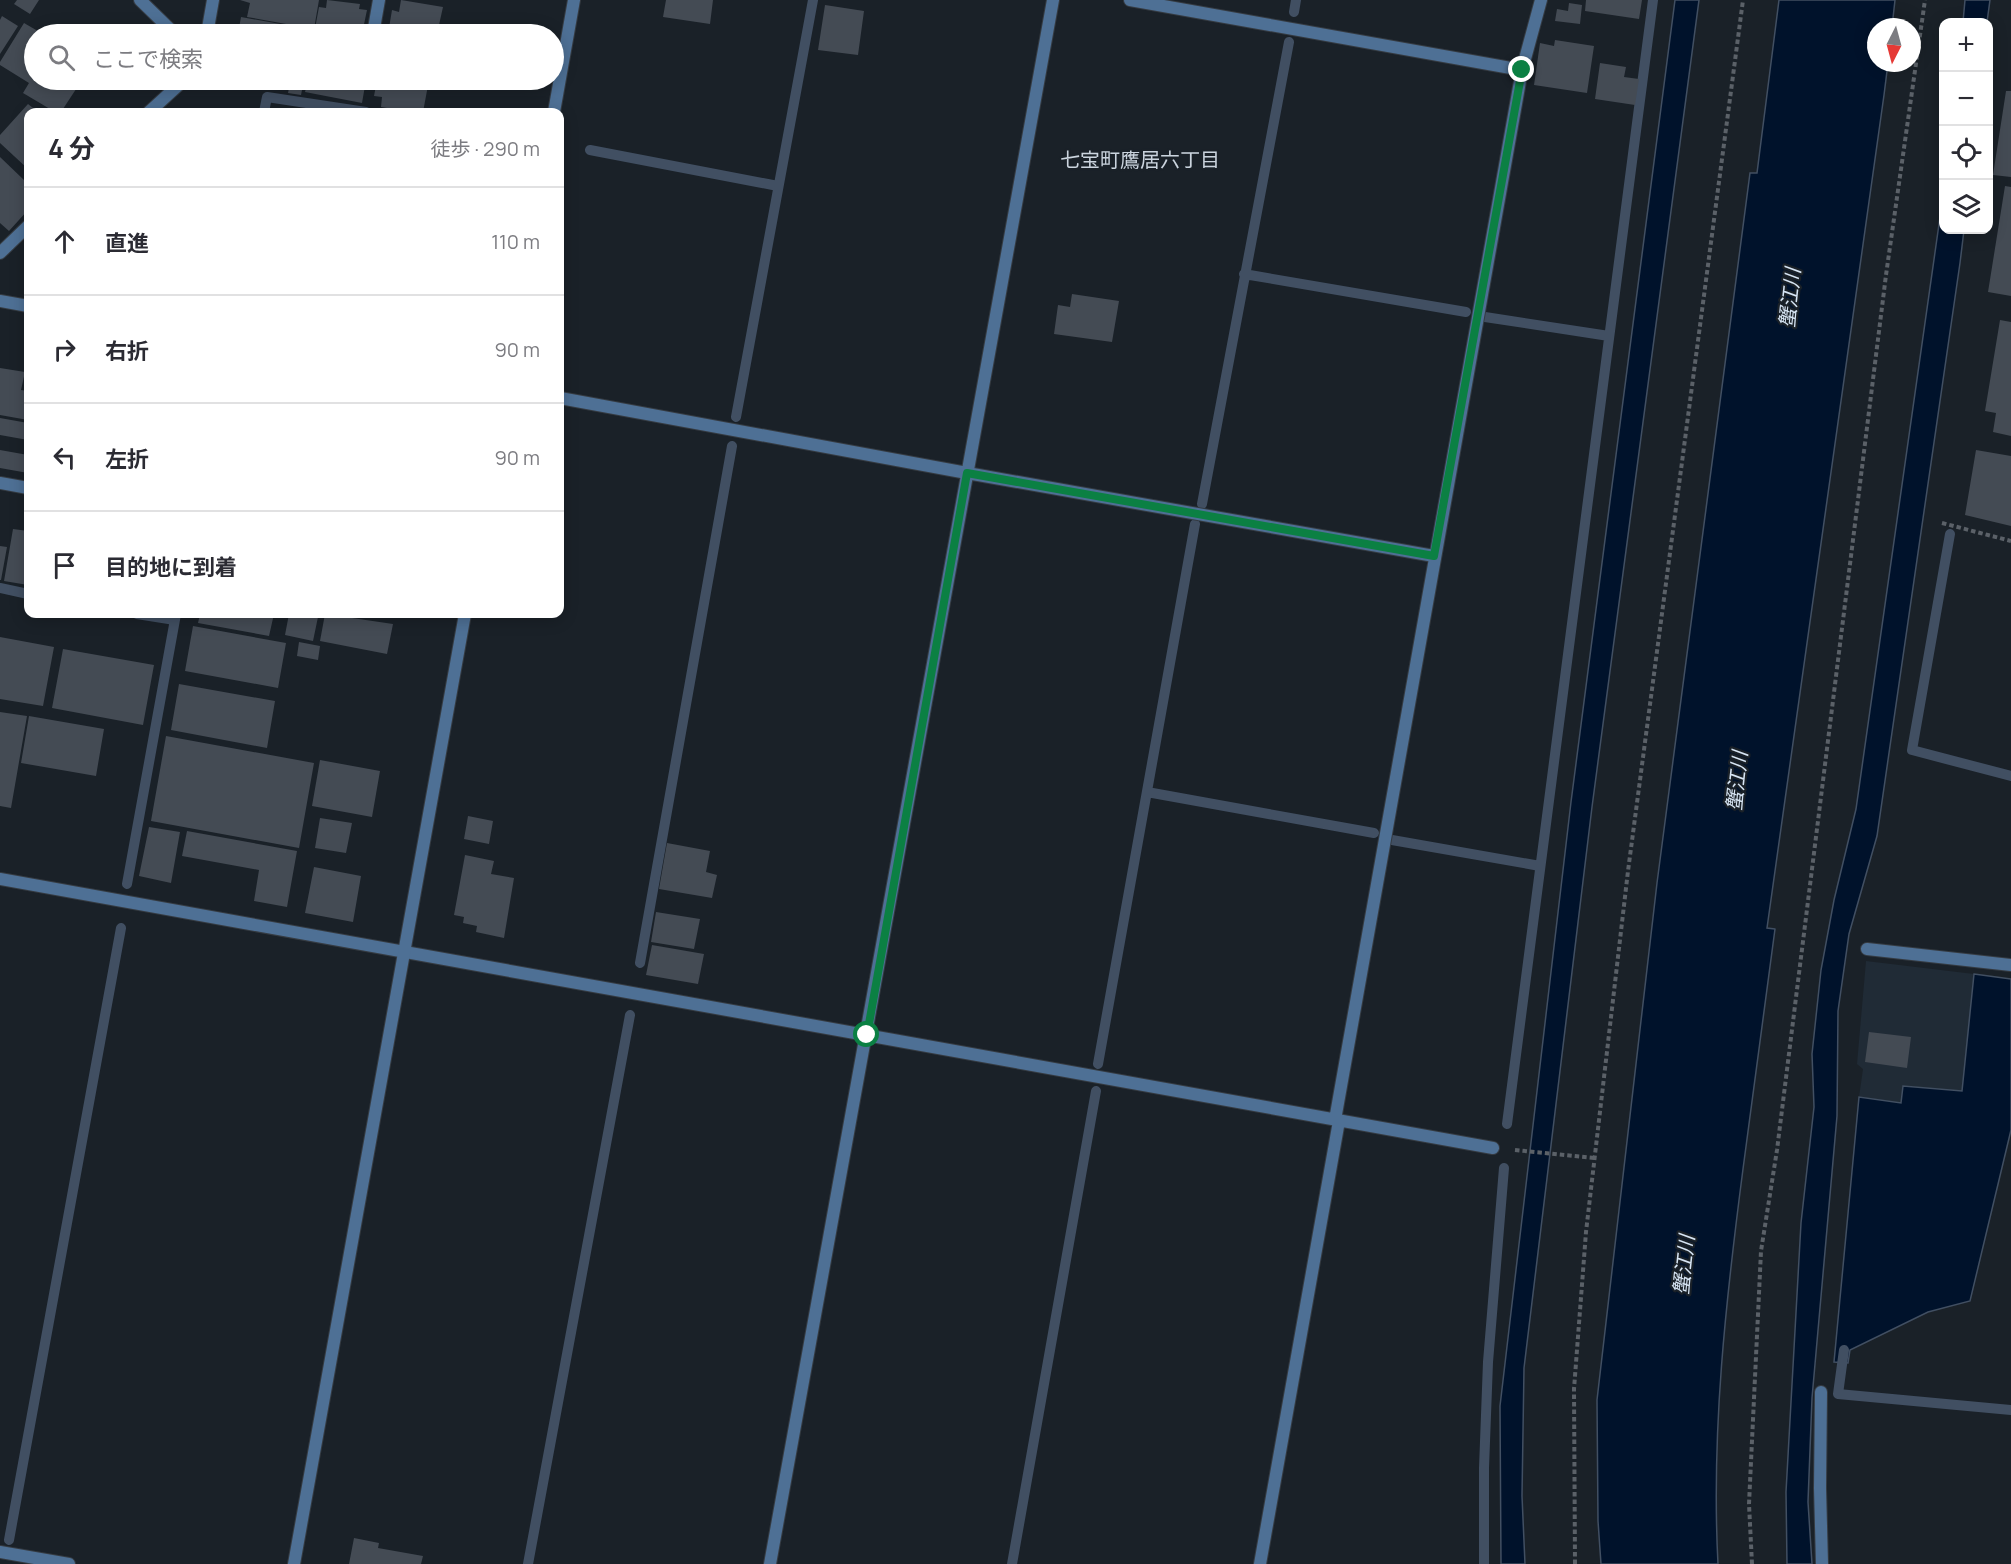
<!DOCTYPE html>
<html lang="ja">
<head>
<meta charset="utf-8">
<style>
	:root { --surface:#fff; --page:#f2f2f3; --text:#2b2b33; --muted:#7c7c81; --line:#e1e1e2 }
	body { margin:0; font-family:Manrope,"Noto Sans JP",sans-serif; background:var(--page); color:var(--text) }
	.controls { position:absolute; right:18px; top:18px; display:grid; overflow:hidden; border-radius:12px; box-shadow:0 3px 15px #0003 }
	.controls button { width:54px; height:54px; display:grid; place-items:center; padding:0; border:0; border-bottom:2px solid var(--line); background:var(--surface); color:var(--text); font:30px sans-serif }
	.compass { position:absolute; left:1867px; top:18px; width:54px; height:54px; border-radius:50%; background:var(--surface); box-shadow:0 3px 15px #0003; rotate:186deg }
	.stop { position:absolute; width:18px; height:18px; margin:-14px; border:4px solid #0b8043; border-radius:50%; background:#fff }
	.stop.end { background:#0b8043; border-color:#fff; box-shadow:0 2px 6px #0008 }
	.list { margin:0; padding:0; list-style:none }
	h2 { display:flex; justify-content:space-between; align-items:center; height:78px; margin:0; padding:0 24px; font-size:26px }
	h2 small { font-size:20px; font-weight:400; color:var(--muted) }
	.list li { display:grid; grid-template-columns:39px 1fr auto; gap:18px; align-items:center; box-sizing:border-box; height:108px; padding:0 24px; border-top:2px solid var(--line) }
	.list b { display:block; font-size:22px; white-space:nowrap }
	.list em { font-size:20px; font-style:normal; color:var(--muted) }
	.icon { flex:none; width:33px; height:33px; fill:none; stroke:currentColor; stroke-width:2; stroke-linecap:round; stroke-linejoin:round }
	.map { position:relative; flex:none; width:2011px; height:1564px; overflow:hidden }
	.search { position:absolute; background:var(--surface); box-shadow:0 3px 15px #0003; left:24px; top:24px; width:540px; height:66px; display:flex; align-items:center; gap:15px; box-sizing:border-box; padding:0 21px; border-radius:33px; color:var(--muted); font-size:22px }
	.panel { position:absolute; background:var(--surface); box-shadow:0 3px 15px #0003; left:24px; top:108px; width:540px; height:510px; border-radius:12px }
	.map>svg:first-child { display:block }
	.built { fill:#202b36 }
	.water { fill:#00122b; stroke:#414f62; stroke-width:1.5 }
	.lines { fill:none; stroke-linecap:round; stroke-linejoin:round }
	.stream { stroke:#414f62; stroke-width:10 }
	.building { fill:#444b54 }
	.service-casing { stroke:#353b42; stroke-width:14 }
	.minor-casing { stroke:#353b42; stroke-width:14 }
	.tertiary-casing { stroke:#353b42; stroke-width:14 }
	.path { stroke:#5b6168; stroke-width:4; stroke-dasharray:4.5 3; stroke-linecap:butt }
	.service { stroke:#4e7095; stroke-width:12 }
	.minor { stroke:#4e7095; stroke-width:12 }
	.tertiary { stroke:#4e7095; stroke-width:12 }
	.route { stroke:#0b8043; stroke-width:8 }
	.labels { text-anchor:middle; stroke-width:4.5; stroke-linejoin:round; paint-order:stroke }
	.neighbourhood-label { font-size:20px; fill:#cbd4de; stroke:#1a2128 }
	.water-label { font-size:20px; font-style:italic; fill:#d7e5f4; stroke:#1a2128 }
</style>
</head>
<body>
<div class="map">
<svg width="2011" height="1564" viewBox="0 0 2011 1564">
	<rect width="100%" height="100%" fill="#1a2128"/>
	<path class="built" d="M 1866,961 L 1974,974 L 1962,1091 L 1904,1086 L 1902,1103 L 1859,1097 L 1863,1069 L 1857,1064 Z"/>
	<path class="water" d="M 1675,0 L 1699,0 L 1592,807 L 1524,1368 L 1522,1496 L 1525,1564 L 1501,1564 L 1500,1406 L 1571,802 Z
		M 1779,0 L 1895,0 L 1892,27 L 1876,27 L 1876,63 L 1888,63 L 1884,95 L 1767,928 L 1775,929 C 1764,1009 1753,1089 1743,1169 C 1726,1299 1711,1432 1718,1564 L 1601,1564 L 1598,1521 L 1597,1400 L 1657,883 L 1750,173 L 1757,173 Z
		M 1965,0 L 1990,0 L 1987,22 L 1963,22 Z
		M 1943,196 L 1944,230 L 1964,230 L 1960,263 L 1877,836 L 1849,934 L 1838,1011 L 1837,1116 L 1812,1398 L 1808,1502 L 1812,1564 L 1787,1564 L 1786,1492 L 1801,1223 L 1814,1107 L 1812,1054 L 1821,970 L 1834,900 L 1856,809 Z
		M 1974,974 L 2011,979 L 2011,1130 L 1970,1301 L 1928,1312 L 1850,1350 L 1848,1363 L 1834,1362 L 1859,1097 L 1901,1103 L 1903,1086 L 1962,1091 Z"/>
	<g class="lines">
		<path class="stream" d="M 1294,12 L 1296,0
			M 264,112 L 267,97 L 366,112
			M 590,150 L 778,186
			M 1244,274 L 1466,312
			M 1485,317 L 1609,336
			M 736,417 L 813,0
			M 1202,504 L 1289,42
			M 1950,534 L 1912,750 L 2011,776
			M 0,588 L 28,594
			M 137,614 L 175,620
			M 1147,792 L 1374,833
			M 1392,840 L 1540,866
			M 127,884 L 176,614
			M 640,963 L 732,446
			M 1098,1064 L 1195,524
			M 1507,1124 L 1653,0
			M 1844,1350 L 1838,1394 L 2011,1410
			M 9,1540 L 121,928
			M 528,1564 L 630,1015
			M 1012,1564 L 1096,1091
			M 1484,1564 L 1484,1468 L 1488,1362 L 1504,1168"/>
	</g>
	<path class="building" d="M 17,0 L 39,0 L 30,14 L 14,4 Z
		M 240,0 L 319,0 L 314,29 L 247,17 L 250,3 Z
		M 327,0 L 360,4 L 359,9 L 367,10 L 362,34 L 314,34 L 319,7 L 326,8 Z
		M 401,0 L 443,7 L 437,34 L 388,34 L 392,10 L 399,12 Z
		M 666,0 L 713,0 L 710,24 L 663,17 Z
		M 1586,0 L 1642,0 L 1639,19 L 1585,11 Z
		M 1569,3 L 1582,5 L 1580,24 L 1555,21 L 1557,9 L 1568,11 Z
		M 825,5 L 864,11 L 858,55 L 818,50 Z
		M 2,16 L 18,26 L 0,54 L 0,20 Z
		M 241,17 L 313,30 L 313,34 L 238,34 Z
		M 24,23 L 43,34 L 34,34 L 34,80 L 82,80 L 61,112 L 55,112 L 23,93 L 29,83 L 0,65 L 0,62 Z
		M 1555,40 L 1594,46 L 1587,93 L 1534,85 L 1540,43 L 1554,46 Z
		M 1600,63 L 1626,67 L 1624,77 L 1639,79 L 1635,105 L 1595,99 Z
		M 248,80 L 304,80 L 301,95 L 288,93 L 289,88 Z
		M 308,80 L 366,80 L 362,103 L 305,92 Z
		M 377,80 L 429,80 L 423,112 L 411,112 L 381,107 L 382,97 L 374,96 Z
		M 2006,91 L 2011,91 L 2011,177 L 1993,175 Z
		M 28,104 L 38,112 L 28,112 L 28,169 L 0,143 L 0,135 Z
		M 0,157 L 24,180 L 28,175 L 28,210 L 9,231 L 0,223 Z
		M 2005,186 L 2011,187 L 2011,296 L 1988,292 Z
		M 1072,294 L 1119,301 L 1112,342 L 1054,334 L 1058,305 L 1070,307 Z
		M 2000,320 L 2011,322 L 2011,436 L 1993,432 L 1996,413 L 1985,411 Z
		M 0,368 L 25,372 L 21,390 L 28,391 L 28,420 L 0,415 Z
		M 0,418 L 28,423 L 28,440 L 0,435 Z
		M 0,450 L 28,455 L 28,473 L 0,468 Z
		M 1976,450 L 2011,456 L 2011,526 L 1965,515 Z
		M 13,529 L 28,531 L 28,585 L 4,581 Z
		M 0,546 L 7,547 L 1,580 L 0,580 Z
		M 200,614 L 274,614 L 269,636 L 198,623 Z
		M 289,614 L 318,617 L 313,641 L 285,635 Z
		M 325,614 L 393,624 L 387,654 L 320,641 Z
		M 193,626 L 286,643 L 278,688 L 185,671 Z
		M 0,637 L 54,647 L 43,706 L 0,699 Z
		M 299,642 L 320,646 L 318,660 L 297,656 Z
		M 63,649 L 154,665 L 143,725 L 52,708 Z
		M 179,684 L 275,701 L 267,748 L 171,730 Z
		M 0,712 L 27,716 L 11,808 L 0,806 Z
		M 29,716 L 104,729 L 96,776 L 21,763 Z
		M 166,736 L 314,763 L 299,848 L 151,821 Z
		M 320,760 L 380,771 L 372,817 L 312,806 Z
		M 468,816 L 493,821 L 489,844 L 464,839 Z
		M 320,818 L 352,823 L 346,853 L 315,848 Z
		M 149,827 L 180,832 L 171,883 L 139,876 Z
		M 187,831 L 297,851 L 287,907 L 254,901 L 259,870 L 182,856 Z
		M 667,843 L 710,851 L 706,872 L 717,875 L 712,898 L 659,889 Z
		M 465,855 L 494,861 L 491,874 L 514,878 L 504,938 L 476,932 L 477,926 L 463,923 L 464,917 L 454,915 Z
		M 314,867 L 361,876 L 353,922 L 305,913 Z
		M 656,912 L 700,919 L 694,949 L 651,942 Z
		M 652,945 L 704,954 L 698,984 L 646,975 Z
		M 1869,1032 L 1911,1037 L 1907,1068 L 1865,1062 Z
		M 354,1538 L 379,1543 L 378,1548 L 423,1556 L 421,1564 L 349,1564 Z"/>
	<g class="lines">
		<g class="service-casing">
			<path id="service" d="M 373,34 L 379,0
				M 0,483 L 28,488
				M 1867,949 L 2011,965"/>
		</g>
		<g class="minor-casing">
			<path id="minor" d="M 140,0 L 175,34
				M 1130,0 L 1522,70
				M 207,34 L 213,0
				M 149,112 L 184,80
				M 0,253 L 28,226
				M 0,301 L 28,306
				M 560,398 L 967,473 L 1434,556
				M 0,879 L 1493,1148
				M 1335,1120 L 1522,70 L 1541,0
				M 1821,1392 L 1820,1488 L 1822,1564
				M 0,1552 L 69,1564
				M 770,1564 L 1053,0
				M 1260,1564 L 1339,1121"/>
		</g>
		<g class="tertiary-casing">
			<path id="tertiary" d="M 554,112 L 574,0
				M 294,1564 L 465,614"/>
		</g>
		<path class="path" d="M 1942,523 L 2011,541
			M 1515,1150 L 1595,1158
			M 1575,1564 L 1574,1389 L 1586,1232 L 1628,871 L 1743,0
			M 1752,1564 L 1749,1504 L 1761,1251 L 1777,1150 L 1886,275 L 1925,0"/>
		<use href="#service" class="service"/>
		<use href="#minor" class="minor"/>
		<use href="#tertiary" class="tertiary"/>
	</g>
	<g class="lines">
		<path class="route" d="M 867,1035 L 967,473 L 1434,556 L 1522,70"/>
	</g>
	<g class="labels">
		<g class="neighbourhood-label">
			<text x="1140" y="167">七宝町鷹居六丁目</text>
		</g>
		<g class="water-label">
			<text transform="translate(1790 298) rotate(-84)" y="7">蟹江川</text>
			<text transform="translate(1737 781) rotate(-84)" y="7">蟹江川</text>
			<text transform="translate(1684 1265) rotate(-84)" y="7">蟹江川</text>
		</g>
	</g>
</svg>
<div class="controls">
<button>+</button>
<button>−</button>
<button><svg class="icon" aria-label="locate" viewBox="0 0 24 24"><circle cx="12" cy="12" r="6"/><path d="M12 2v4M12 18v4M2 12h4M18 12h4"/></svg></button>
<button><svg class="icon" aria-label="layers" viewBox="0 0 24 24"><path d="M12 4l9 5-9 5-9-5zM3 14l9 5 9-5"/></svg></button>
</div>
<svg class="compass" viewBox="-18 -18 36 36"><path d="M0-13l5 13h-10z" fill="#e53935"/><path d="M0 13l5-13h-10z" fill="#7c7c81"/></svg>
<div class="stop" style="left:867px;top:1035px"></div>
<div class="stop end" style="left:1522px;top:70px"></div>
<div class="search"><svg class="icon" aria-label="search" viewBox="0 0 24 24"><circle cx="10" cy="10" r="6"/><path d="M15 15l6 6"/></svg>ここで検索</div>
<section class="panel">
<h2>4 分<small>徒歩 · 290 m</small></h2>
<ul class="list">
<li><svg class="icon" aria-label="ahead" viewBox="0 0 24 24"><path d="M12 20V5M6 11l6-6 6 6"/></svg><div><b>直進</b></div><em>110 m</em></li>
<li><svg class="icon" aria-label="right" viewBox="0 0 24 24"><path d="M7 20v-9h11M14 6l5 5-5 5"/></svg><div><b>右折</b></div><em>90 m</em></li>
<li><svg class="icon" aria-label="left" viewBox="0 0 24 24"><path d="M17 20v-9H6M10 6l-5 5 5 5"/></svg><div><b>左折</b></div><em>90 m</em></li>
<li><svg class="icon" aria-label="arrive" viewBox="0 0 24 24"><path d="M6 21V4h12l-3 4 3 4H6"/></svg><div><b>目的地に到着</b></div></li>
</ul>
</section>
</div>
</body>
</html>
